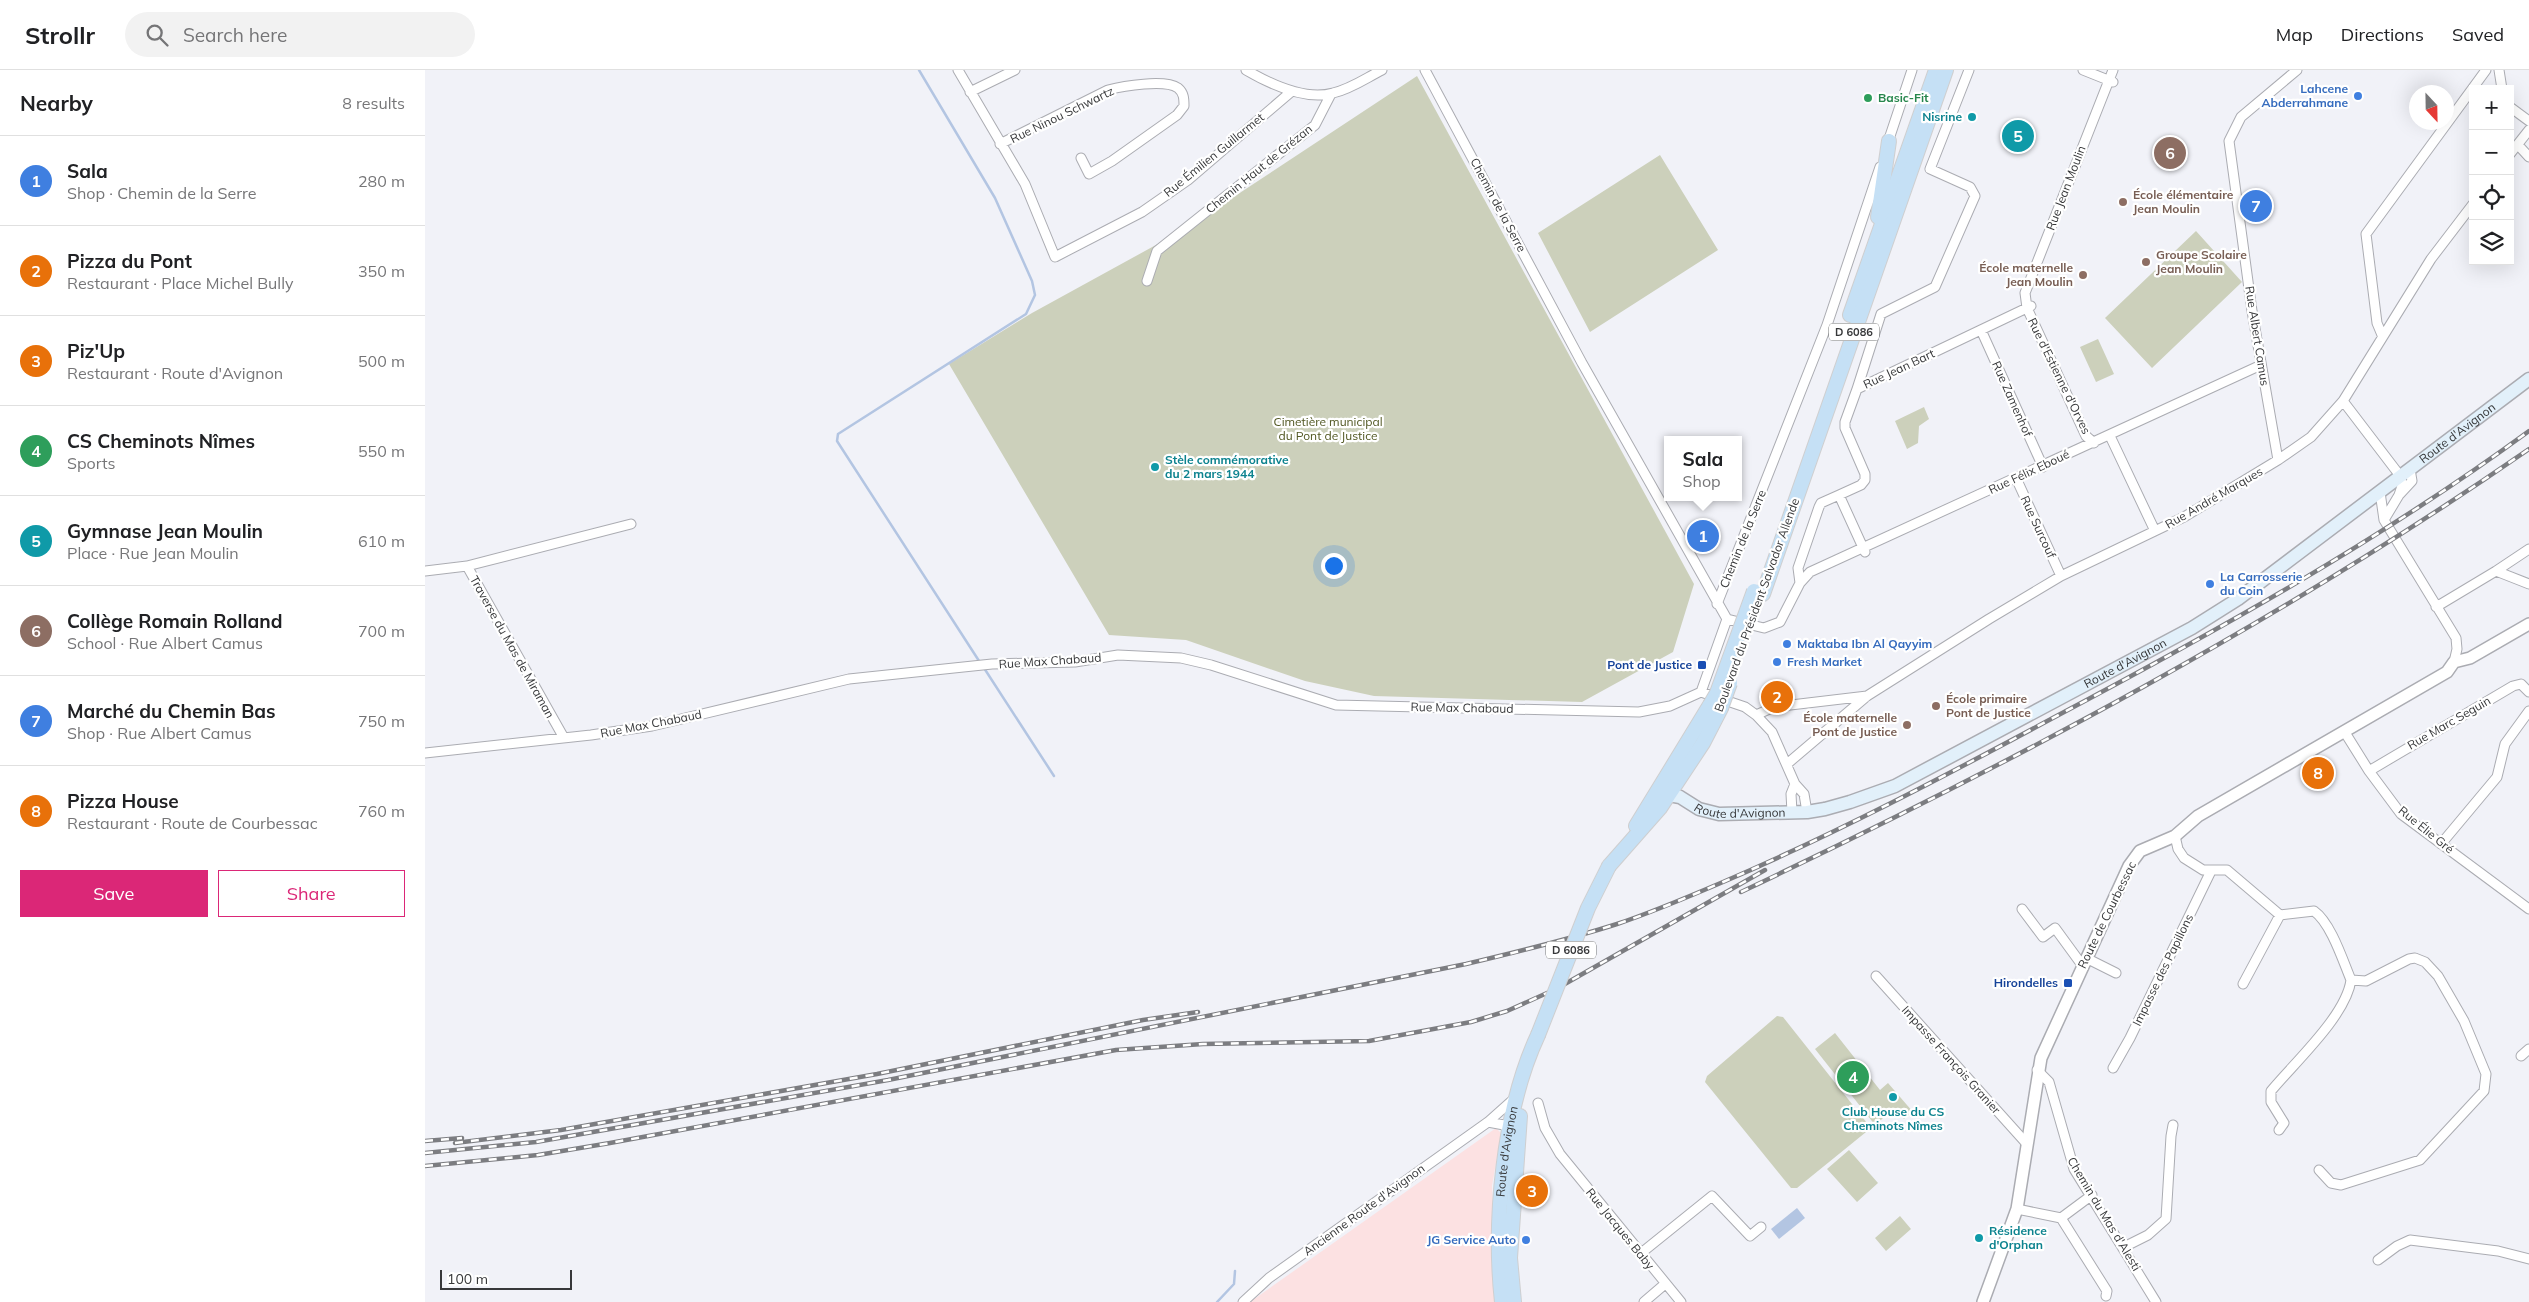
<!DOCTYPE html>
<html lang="en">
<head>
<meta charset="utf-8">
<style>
	:root { --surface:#fff; --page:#f2f2f2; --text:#202124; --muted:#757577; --line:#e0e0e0; --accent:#db2777 }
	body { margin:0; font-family:Mulish,sans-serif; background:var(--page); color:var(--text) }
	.controls { position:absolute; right:15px; top:15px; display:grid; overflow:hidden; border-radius:0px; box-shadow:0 5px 20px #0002 }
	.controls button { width:45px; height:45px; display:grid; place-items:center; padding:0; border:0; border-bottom:1px solid var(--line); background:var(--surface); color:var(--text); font:25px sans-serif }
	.compass { position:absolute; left:1984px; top:15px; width:45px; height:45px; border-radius:50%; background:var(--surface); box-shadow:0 5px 20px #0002; rotate:158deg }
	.scale { position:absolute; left:15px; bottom:12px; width:132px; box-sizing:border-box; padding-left:5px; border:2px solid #37383a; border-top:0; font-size:14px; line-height:18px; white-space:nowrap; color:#37383a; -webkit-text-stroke:4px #fff; paint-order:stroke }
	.you { position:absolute; left:908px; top:495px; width:18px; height:18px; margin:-12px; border:4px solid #fff; border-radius:50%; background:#1a73e8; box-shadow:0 0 0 8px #1a73e833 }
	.badge { display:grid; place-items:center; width:32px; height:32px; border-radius:50%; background:var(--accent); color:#fff; font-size:16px; font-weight:700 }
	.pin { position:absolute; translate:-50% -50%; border:2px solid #fff; box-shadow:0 1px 5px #0006 }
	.popup { position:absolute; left:1239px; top:366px; width:78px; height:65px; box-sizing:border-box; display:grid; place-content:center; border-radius:0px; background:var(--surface); filter:drop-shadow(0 1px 4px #0005); font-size:16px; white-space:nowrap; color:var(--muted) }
	.popup b { font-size:19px; color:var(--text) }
	.popup::after { content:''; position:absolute; left:50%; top:100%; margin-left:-10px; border:10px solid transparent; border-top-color:var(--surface) }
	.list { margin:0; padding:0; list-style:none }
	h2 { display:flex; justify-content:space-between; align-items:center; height:65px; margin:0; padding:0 20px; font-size:21px }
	h2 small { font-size:16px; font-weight:400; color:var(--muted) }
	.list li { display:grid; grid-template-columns:32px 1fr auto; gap:15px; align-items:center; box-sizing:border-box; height:90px; padding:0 20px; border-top:1px solid var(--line) }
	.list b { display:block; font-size:19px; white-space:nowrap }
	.list p { margin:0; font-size:16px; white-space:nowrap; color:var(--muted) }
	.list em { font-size:16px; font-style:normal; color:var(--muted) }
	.actions { display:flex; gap:10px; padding:15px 20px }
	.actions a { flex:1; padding:11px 0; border:1px solid var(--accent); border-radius:0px; text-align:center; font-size:18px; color:var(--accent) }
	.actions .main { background:var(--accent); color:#fff }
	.icon { flex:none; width:28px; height:28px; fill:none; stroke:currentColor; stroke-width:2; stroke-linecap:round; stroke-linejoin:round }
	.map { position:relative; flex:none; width:2104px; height:1232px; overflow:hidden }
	header { display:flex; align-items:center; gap:30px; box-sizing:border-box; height:70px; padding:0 25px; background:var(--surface); border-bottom:1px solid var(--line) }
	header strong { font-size:24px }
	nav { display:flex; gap:28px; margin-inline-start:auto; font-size:18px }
	.search { width:350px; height:45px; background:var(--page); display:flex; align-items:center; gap:12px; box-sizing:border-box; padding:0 18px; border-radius:28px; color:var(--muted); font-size:19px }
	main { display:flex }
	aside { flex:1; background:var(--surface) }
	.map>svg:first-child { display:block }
	.industrial { fill:#fce1e2 }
	.green { fill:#ccd0bb }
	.water { fill:#b3c5e2 }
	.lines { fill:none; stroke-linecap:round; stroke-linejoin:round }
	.stream { stroke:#b3c5e2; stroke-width:2.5 }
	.minor-casing { stroke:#abacb2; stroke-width:11 }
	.tertiary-casing { stroke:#abacb2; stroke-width:14 }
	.secondary-casing { stroke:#abacb2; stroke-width:15 }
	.primary-casing { stroke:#cfcfd0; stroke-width:16 }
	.minor { stroke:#fff; stroke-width:9 }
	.tertiary { stroke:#fff; stroke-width:11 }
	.secondary { stroke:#e2f0fa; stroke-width:12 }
	.primary { stroke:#c5e0f5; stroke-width:14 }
	.rail-casing { stroke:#7c7d81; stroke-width:4.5 }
	.rail { stroke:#fff; stroke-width:2.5; stroke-dasharray:8; stroke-linecap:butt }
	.primary-bridge-casing { stroke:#cfcfd0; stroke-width:16; stroke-linecap:butt }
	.primary-bridge { stroke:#c5e0f5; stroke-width:14 }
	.shop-dot { fill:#3f7fe0; stroke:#fff; stroke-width:2 }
	.leisure-dot { fill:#2e9e5b; stroke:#fff; stroke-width:2 }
	.culture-dot { fill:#0f9aa8; stroke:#fff; stroke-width:2 }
	.education-dot { fill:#8d6e63; stroke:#fff; stroke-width:2 }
	.transit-dot { fill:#1a4fb4; stroke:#fff; stroke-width:2 }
	.labels { text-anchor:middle; stroke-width:4.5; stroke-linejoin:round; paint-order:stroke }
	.shield { fill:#fff; stroke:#737475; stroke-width:1 }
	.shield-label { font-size:11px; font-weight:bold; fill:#37383a }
	.shop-label { font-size:12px; font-weight:bold; fill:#366cbe; stroke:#fff; text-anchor:start }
	.leisure-label { font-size:12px; font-weight:bold; fill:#27864d; stroke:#fff; text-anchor:start }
	.street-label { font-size:12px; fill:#37383a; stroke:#fff }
	.culture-label { font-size:12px; font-weight:bold; fill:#0d838f; stroke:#fff; text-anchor:start }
	.education-label { font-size:12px; font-weight:bold; fill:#785e54; stroke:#fff; text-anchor:start }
	.park-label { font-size:12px; fill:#515722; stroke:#fff }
	.transit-label { font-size:12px; font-weight:bold; fill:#164399; stroke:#fff; text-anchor:end }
</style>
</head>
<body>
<header>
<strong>Strollr</strong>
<div class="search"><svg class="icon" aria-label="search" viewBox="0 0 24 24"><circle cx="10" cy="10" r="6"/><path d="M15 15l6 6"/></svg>Search here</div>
<nav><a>Map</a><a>Directions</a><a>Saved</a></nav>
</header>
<main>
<aside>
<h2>Nearby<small>8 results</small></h2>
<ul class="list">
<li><span class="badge" style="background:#3f7fe0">1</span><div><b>Sala</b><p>Shop · Chemin de la Serre</p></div><em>280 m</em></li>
<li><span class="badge" style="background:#e8710a">2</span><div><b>Pizza du Pont</b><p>Restaurant · Place Michel Bully</p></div><em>350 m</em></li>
<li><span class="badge" style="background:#e8710a">3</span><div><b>Piz'Up</b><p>Restaurant · Route d'Avignon</p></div><em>500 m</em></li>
<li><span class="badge" style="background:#2e9e5b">4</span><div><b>CS Cheminots Nîmes</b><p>Sports</p></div><em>550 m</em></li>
<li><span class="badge" style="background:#0f9aa8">5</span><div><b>Gymnase Jean Moulin</b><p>Place · Rue Jean Moulin</p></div><em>610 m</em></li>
<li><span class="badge" style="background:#8d6e63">6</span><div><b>Collège Romain Rolland</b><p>School · Rue Albert Camus</p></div><em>700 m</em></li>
<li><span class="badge" style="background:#3f7fe0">7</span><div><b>Marché du Chemin Bas</b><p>Shop · Rue Albert Camus</p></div><em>750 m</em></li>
<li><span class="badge" style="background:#e8710a">8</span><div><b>Pizza House</b><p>Restaurant · Route de Courbessac</p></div><em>760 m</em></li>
</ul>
<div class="actions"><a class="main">Save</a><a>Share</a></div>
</aside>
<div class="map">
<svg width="2104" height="1232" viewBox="0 0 2104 1232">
	<rect width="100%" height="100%" fill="#f1f2f8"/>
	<path class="industrial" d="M 1071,1058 L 1076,1063 L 1067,1116 L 1073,1232 L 825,1232 Z"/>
	<path class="green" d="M 992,6 L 1269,514 L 1248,582 L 1157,632 L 949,626 L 880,611 L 761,570 L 684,565 L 524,294 L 607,243 L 760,159 Z
		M 1235,85 L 1293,180 L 1165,262 L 1113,163 Z
		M 1771,161 L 1817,212 L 1727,298 L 1680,248 Z
		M 1673,269 L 1689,304 L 1671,312 L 1655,277 Z
		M 1499,337 L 1504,349 L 1494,356 L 1493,373 L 1482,379 L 1470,351 Z
		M 1352,946 L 1358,947 L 1446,1058 L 1372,1118 L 1366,1118 L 1280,1012 L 1282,1006 Z
		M 1410,963 L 1455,1020 L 1463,1013 L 1488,1042 L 1479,1049 L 1470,1038 L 1450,1055 L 1390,979 Z
		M 1424,1080 L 1453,1113 L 1432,1132 L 1402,1099 Z
		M 1475,1146 L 1486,1159 L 1461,1181 L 1450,1168 Z"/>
	<path class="water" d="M 1372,1138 L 1380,1148 L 1354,1169 L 1346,1159 Z"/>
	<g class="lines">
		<path class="stream" d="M 494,0 L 570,128 L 607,211 L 610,225 L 601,244 L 413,364 L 412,371 L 556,594
			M 559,598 L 629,706
			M 792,1232 L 809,1214 L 810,1201"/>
		<g class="minor-casing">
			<path id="minor" d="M 533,0 L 600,114 L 630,187 L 717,142 L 763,110 L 867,21
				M 821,0 C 845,14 880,31 908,23 C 926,19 941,8 957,0
				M 1000,0 L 1157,293 L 1302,549
				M 1658,0 L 1688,12
				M 2074,0 L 2077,19
				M 545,22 L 590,0
				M 2085,37 L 2104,51
				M 575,74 L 683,20 C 698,16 740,9 753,18 C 759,23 759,29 759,36 L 752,45 L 687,91 L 664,104 L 656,88
				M 1462,75 L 1487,0
				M 2093,75 L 2104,87
				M 2085,84 L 2104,60
				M 722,211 L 732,181 L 890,55 L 906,24
				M 1556,260 L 1618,397
				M 1957,265 L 1952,253 L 1941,164 L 2061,0
				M 1432,319 L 1456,244 L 1510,217 L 1550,126 L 1545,117 L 1505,99 L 1544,0
				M 1918,331 L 1976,407 L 1977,416 L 1974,425
				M 1685,366 L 1730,461
				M 1669,373 L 1661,366 L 1602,238 L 1600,223 L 1688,0
				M 1853,390 L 1827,241 L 1804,71 L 1816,47 L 1872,0
				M 1591,408 L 1636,506
				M 1955,422 L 1959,450 L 2031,568 L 2032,579 L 2029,592
				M 1959,450 L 1974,425 L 1987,411 L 1985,399
				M 1440,482 L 1414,425 L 1436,415 L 1440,410 L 1440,404 L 1420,358 L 1420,352 L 1432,319 L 1606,236
				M 42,496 L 206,454
				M 0,501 L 42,496 L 139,668
				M 2071,501 L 2104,479
				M 1375,513 L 1373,498 L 1394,437 L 1396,433 L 1414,425
				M 1292,534 L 1402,255 L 1455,97
				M 2011,537 L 2071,501 L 2104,514
				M 1302,549 L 1339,558 L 1355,552 L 1375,513 L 1385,502 L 1836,295
				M 1276,622 L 1320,637 L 1331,645 L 1347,662 L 1370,714 L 1379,724 L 1382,742
				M 1276,622 L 1302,549
				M 1331,645 L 1349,637 L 1442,626
				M 1919,661 L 1944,701 L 1976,744 L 2104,839
				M 0,683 L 166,665 L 227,656 L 424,609 L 567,594 L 650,592 L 693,585 L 756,588 L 786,595 L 911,635 L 1214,642 L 1245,636 L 1276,622
				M 1362,694 L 1442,626 L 1564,549 L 1636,506 L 1759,447 L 1853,390 L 1886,367 L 1918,331 L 2006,189 L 2048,134
				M 1944,701 L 2088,616 L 2096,614 L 2104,622
				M 1367,742 L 1366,724 L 1370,714
				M 1750,766 L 1753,779 L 1759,788 L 1778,800 L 1802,800 L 1855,845 L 1889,841 C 1906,853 1918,891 1926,910 L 1941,911 L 1984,889 L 1990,888 L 2000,892 L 2013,906 L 2039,951 L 2061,1004 L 2059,1021 L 1995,1090 L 1916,1115 L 1906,1113 L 1894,1100
				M 2016,774 L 2072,707 L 2080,674 L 2104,641
				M 1597,839 L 1618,867 L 1630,858 L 1657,895
				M 1661,888 L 1691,903
				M 1451,906 L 1602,1074
				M 1818,914 L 1855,845
				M 2096,986 L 2104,979
				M 1688,998 L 1705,968 L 1786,801
				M 1612,1000 L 1624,1012 L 1649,1099 L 1731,1232
				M 1113,1033 L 1120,1058 L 1135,1084 L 1256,1232
				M 1063,1052 L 1079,1055 L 1084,1062
				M 1854,1060 L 1859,1053 L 1846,1032 L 1846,1021 C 1869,993 1921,946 1926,910
				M 1592,1139 L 1636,1148 L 1667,1125
				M 1636,1148 L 1682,1221 L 1681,1226
				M 1699,1177 L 1723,1165 L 1741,1149 L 1746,1066 L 1748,1055
				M 1215,1184 L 1287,1126 L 1325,1166 L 1336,1157
				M 1953,1190 L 1972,1176 L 1985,1170 L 2073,1181 L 2104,1189
				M 818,1232 L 844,1208 L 1063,1052 L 1091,1027
				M 1219,1232 L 1240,1214"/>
		</g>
		<g class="tertiary-casing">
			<path id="tertiary" d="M 1558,1232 L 1592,1139 L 1616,988 L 1704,796 L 1715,781 L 1750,766 L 1773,746 L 2022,602 L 2029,592 L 2045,588 L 2104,554"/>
		</g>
		<g class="secondary-casing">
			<g id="secondary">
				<path id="s1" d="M 1244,725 L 1255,727 L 1274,739 L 1294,744 L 1382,742 L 1400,739 L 1425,732 L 1470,716 L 1767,558 L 1813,529 L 2104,309"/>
			</g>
		</g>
		<g class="primary-casing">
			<g id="primary">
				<path d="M 1453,147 L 1464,71"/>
				<path d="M 1425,245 L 1511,0"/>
				<path d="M 1338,524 L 1521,0"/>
				<path d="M 1211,756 L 1285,635"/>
				<path d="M 1184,796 L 1235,738 L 1278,673 L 1296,638"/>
				<path id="s2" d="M 1077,1232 C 1068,1151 1078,1040 1113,965"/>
				<path d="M 1089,1232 L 1085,1188 L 1095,1046"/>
			</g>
		</g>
		<use href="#minor" class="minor"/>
		<use href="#tertiary" class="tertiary"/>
		<use href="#secondary" class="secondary"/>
		<use href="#primary" class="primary"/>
		<g class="rail-casing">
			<path id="rail" d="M 1316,822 C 1588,693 1857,550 2104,379
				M 0,1071 L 37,1068
				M 30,1073 L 136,1060 L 452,1004 L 718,950 L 773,942
				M 0,1083 L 111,1072 L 463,1010 L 1041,894 C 1092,882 1142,870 1192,854 C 1228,842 1263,827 1298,812 C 1410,764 1518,707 1626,649 C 1790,562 1954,471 2104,361
				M 0,1096 L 113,1085 L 185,1073 L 691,980 L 778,974 L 944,971 L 1046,952 L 1082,941 L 1131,919 L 1340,800"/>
		</g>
		<use href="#rail" class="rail"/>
		<g class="primary-bridge-casing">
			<path id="primary-bridge" d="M 1285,635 L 1292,623 L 1329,521
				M 1296,638 L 1305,613
				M 1113,965 L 1163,838 L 1184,796"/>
		</g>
		<use href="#primary-bridge" class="primary-bridge"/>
	</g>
	<g class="shop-dot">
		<circle cx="1933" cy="26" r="5"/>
		<circle cx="1785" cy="514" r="5"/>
		<circle cx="1362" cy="574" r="5"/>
		<circle cx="1352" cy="592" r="5"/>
		<circle cx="1101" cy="1170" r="5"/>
	</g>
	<circle class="leisure-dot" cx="1443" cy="28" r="5"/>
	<g class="culture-dot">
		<circle cx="1547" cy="47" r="5"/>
		<circle cx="730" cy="397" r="5"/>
		<circle cx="1468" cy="1027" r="5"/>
		<circle cx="1554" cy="1168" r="5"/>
	</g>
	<g class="education-dot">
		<circle cx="1698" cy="132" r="5"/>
		<circle cx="1721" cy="192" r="5"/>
		<circle cx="1658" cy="205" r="5"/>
		<circle cx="1511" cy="636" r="5"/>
		<circle cx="1482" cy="655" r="5"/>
	</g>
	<g class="transit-dot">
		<rect x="1272" y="590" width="10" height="10" rx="2.5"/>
		<rect x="1638" y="908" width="10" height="10" rx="2.5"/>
	</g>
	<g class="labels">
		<g class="shield">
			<rect x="1404" y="253.5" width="50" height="17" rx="4"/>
			<rect x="1121" y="871.5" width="50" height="17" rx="4"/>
		</g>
		<g class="shield-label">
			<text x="1429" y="266">D 6086</text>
			<text x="1146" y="884">D 6086</text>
		</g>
		<g class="shop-label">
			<text x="1923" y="23" text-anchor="end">Lahcene<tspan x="1923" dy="14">Abderrahmane</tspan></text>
			<text x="1795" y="511">La Carrosserie<tspan x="1795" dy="14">du Coin</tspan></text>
			<text x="1372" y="578">Maktaba Ibn Al Qayyim</text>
			<text x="1362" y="596">Fresh Market</text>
			<text x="1091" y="1174" text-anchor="end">JG Service Auto</text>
		</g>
		<g class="leisure-label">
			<text x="1453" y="32">Basic-Fit</text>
		</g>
		<g class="street-label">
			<text transform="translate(637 45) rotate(-26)" y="4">Rue Ninou Schwartz</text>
			<text transform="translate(789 85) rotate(-39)" y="4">Rue Émilien Guillarmet</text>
			<text transform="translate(834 99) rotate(-39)" y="4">Chemin Haut de Grézan</text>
			<text transform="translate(1641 118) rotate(-69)" y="4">Rue Jean Moulin</text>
			<text transform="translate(1073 135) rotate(62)" y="4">Chemin de la Serre</text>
			<text transform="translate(1832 266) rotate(81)" y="4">Rue Albert Camus</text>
			<text transform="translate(1474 299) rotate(-25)" y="4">Rue Jean Bart</text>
			<text transform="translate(1634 306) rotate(64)" y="4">Rue d'Estienne d'Orves</text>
			<text transform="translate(1587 329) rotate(66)" y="4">Rue Zamenhof</text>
			<text dy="4" stroke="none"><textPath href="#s1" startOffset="900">Route d'Avignon</textPath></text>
			<text transform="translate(1604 402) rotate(-25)" y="4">Rue Félix Eboué</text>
			<text transform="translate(1789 428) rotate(-30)" y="4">Rue André Marques</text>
			<text transform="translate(1613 457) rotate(65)" y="4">Rue Surcouf</text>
			<text transform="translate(1318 469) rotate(-68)" y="4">Chemin de la Serre</text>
			<text transform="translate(1332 535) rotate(-70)" y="4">Boulevard du Président Salvador Allende</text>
			<text transform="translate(87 577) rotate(61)" y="4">Traverse du Mas de Miraman</text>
			<text transform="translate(625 591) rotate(-4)" y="4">Rue Max Chabaud</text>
			<text dy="4" stroke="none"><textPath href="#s1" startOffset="495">Route d'Avignon</textPath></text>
			<text transform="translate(1037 638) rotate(1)" y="4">Rue Max Chabaud</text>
			<text transform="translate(2024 653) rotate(-30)" y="4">Rue Marc Seguin</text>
			<text transform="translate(226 654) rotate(-11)" y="4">Rue Max Chabaud</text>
			<text dy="4" stroke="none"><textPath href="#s1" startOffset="75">Route d'Avignon</textPath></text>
			<text transform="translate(2001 760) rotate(39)" y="4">Rue Élie Gré</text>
			<text transform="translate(1682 845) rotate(-64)" y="4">Route de Courbessac</text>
			<text transform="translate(1738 900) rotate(-64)" y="4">Impasse des Papillons</text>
			<text transform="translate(1526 990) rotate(48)" y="4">Impasse François Granier</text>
			<text dy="4" stroke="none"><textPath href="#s2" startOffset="151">Route d'Avignon</textPath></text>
			<text transform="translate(939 1140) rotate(-36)" y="4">Ancienne Route d'Avignon</text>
			<text transform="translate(1679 1144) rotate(59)" y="4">Chemin du Mas d'Alesti</text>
			<text transform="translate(1195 1159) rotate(51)" y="4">Rue Jacques Baby</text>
		</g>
		<g class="culture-label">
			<text x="1537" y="51" text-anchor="end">Nisrine</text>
			<text x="740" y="394">Stèle commémorative<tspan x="740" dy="14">du 2 mars 1944</tspan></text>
			<text x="1468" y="1046" text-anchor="middle">Club House du CS<tspan x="1468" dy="14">Cheminots Nîmes</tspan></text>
			<text x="1564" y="1165">Résidence<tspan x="1564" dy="14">d'Orphan</tspan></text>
		</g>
		<g class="education-label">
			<text x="1708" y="129">École élémentaire<tspan x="1708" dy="14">Jean Moulin</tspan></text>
			<text x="1731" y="189">Groupe Scolaire<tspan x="1731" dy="14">Jean Moulin</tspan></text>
			<text x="1648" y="202" text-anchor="end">École maternelle<tspan x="1648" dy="14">Jean Moulin</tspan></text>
			<text x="1521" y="633">École primaire<tspan x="1521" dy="14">Pont de Justice</tspan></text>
			<text x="1472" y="652" text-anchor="end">École maternelle<tspan x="1472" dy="14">Pont de Justice</tspan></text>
		</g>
		<g class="park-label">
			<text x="903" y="356">Cimetière municipal<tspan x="903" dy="14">du Pont de Justice</tspan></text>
		</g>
		<g class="transit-label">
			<text x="1267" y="599">Pont de Justice</text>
			<text x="1633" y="917">Hirondelles</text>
		</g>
	</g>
</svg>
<div class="controls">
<button>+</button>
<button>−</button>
<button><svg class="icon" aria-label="locate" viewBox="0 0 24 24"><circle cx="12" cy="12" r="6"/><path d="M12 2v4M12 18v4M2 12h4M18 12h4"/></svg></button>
<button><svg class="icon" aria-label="layers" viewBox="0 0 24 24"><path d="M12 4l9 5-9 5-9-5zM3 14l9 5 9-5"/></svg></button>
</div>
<svg class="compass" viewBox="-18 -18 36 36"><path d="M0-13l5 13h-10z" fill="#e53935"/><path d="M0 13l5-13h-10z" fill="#757577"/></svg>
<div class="scale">100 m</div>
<div class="you"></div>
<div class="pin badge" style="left:1278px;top:466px;background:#3f7fe0">1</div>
<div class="popup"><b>Sala</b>Shop</div>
<div class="pin badge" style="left:1352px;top:627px;background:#e8710a">2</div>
<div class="pin badge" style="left:1107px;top:1121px;background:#e8710a">3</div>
<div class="pin badge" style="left:1428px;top:1007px;background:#2e9e5b">4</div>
<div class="pin badge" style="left:1593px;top:66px;background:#0f9aa8">5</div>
<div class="pin badge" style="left:1745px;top:83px;background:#8d6e63">6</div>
<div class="pin badge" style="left:1831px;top:136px;background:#3f7fe0">7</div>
<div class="pin badge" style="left:1893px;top:703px;background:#e8710a">8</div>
</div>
</main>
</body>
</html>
